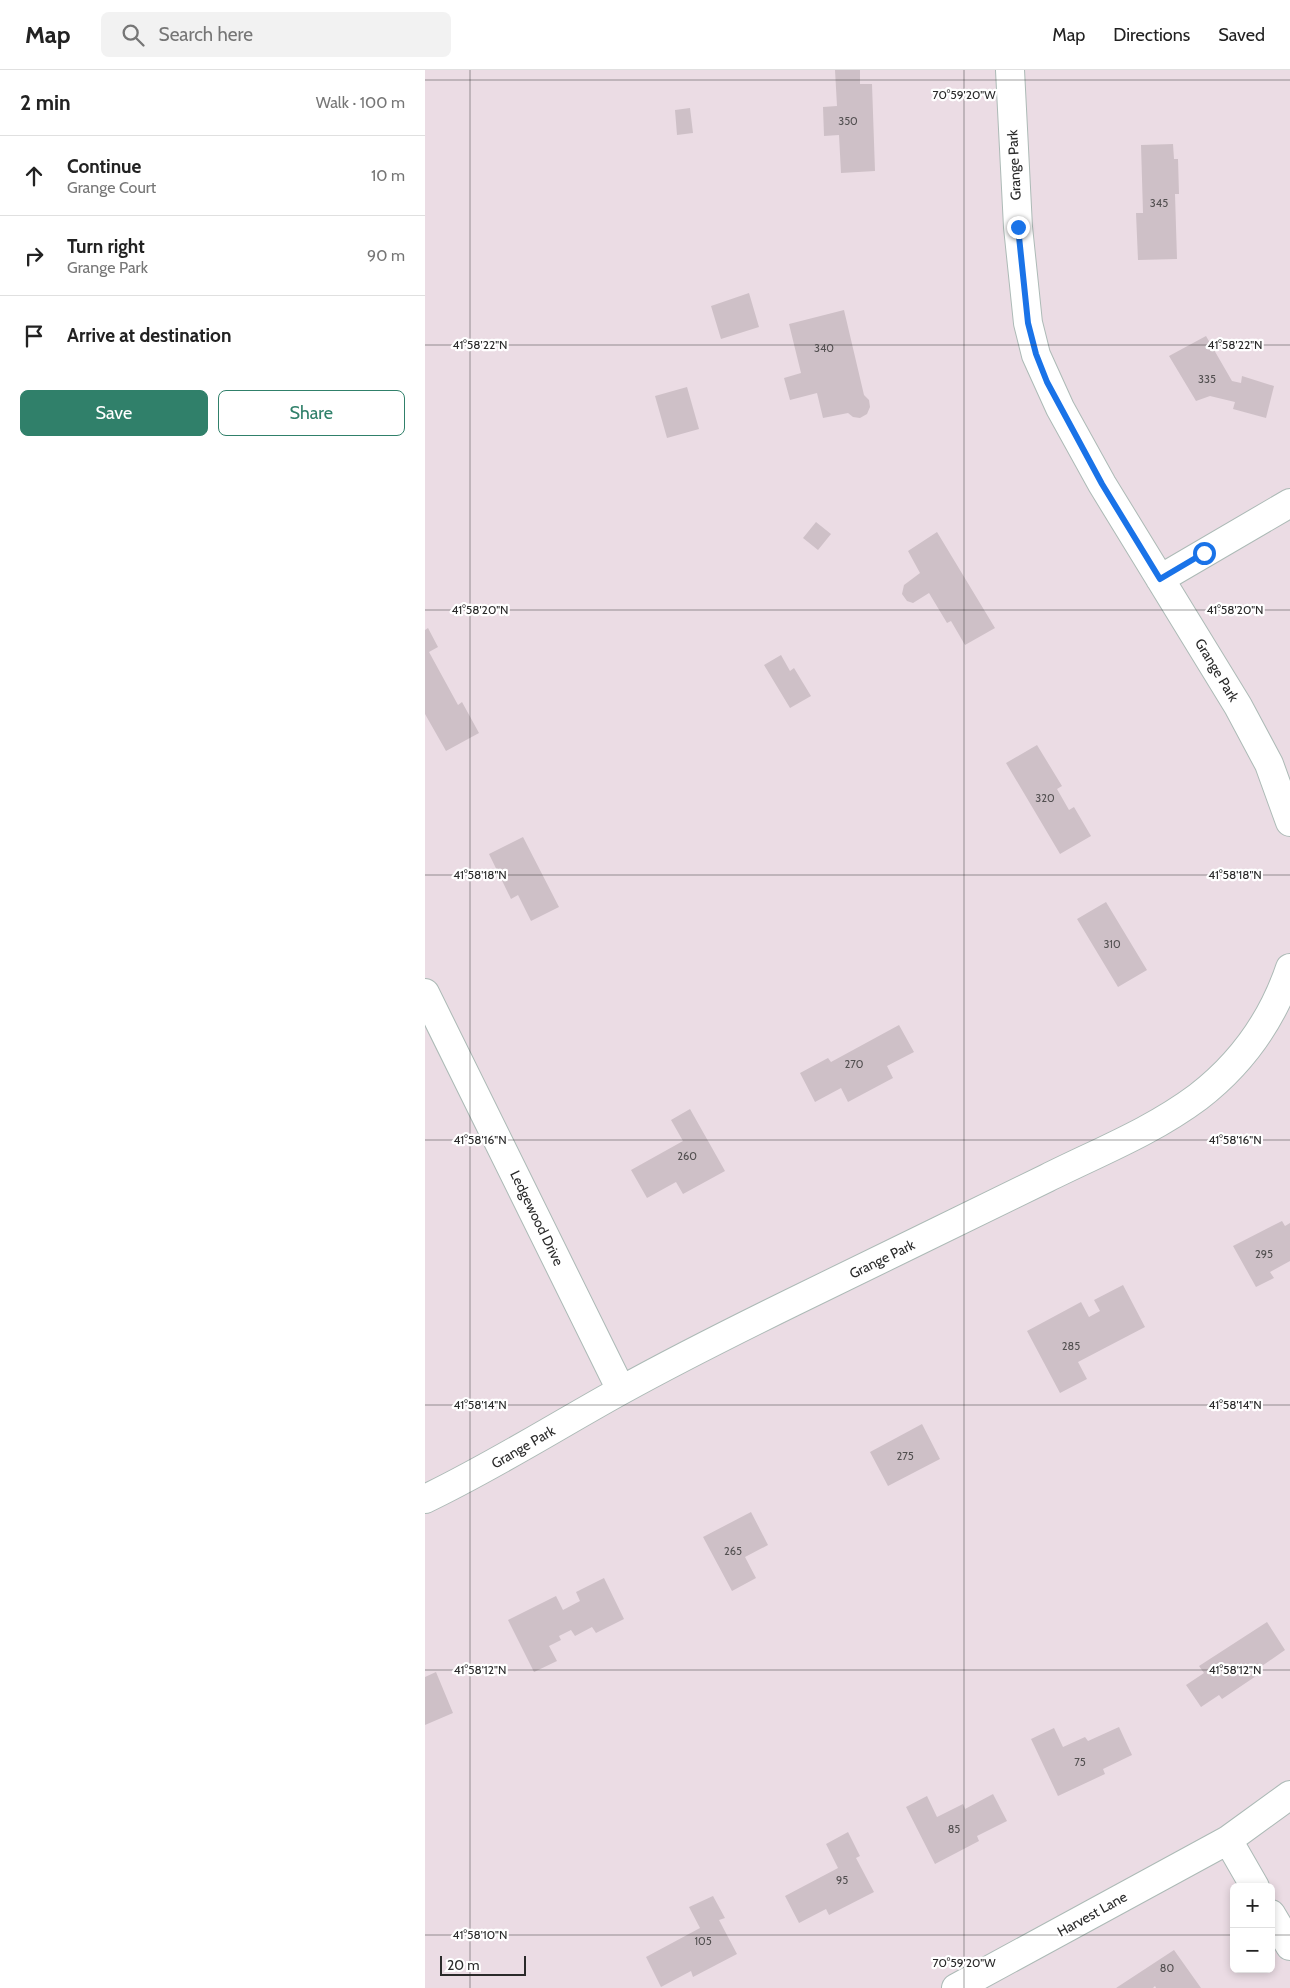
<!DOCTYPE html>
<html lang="en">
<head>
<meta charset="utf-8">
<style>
	:root { --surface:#fff; --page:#f2f2f2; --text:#222; --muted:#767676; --line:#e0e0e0; --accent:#30806a }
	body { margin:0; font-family:Cabin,sans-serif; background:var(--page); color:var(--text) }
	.controls { position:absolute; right:15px; bottom:15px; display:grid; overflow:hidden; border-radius:8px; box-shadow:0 2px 8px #0003 }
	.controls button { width:45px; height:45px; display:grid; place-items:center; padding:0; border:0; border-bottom:1px solid var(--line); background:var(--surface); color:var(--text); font:25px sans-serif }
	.scale { position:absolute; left:15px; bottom:12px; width:86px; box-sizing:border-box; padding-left:5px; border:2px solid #2a2a2a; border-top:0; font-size:14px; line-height:18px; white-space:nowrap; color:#2a2a2a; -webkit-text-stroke:4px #fff; paint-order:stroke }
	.stop { position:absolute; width:15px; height:15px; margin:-11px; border:4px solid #1a73e8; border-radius:50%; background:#fff }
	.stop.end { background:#1a73e8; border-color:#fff; box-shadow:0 1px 5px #0008 }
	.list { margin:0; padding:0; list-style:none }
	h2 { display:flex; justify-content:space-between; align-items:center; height:65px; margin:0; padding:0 20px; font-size:21px }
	h2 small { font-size:16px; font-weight:400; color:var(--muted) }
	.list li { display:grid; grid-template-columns:32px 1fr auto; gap:15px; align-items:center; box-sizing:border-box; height:80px; padding:0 20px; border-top:1px solid var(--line) }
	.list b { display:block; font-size:19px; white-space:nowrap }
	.list p { margin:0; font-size:16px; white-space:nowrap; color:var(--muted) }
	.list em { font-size:16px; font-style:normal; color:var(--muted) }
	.actions { display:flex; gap:10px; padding:15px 20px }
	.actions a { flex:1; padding:11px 0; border:1px solid var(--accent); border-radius:8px; text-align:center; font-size:18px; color:var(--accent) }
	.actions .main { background:var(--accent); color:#fff }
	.icon { flex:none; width:28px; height:28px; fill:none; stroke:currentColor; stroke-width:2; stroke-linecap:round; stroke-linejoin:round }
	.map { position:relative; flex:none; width:865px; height:1918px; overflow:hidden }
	header { display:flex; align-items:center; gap:30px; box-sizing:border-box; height:70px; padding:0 25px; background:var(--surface); border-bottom:1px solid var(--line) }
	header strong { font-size:24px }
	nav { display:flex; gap:28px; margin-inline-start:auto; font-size:18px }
	.search { width:350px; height:45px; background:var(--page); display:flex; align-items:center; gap:12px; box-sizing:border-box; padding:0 18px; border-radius:8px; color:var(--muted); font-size:19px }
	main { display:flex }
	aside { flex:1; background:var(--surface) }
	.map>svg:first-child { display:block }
	.building { fill:#cec0c7 }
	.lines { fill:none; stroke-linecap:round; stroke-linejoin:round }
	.minor-casing { stroke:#acbab6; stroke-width:30 }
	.minor { stroke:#fff; stroke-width:28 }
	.route { stroke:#1a73e8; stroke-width:6 }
	.ticks { fill:none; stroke:#2a2a2a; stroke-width:1; stroke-opacity:0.45 }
	.labels { text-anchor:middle; stroke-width:4.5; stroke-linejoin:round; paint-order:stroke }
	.number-label { font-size:11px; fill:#535051 }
	.street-label { font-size:14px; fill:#2a2a2a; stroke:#fff }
	.ticks-label { font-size:12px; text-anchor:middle; fill:#2a2a2a; stroke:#fff; stroke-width:4.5; stroke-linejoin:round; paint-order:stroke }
</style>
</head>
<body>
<header>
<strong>Map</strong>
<div class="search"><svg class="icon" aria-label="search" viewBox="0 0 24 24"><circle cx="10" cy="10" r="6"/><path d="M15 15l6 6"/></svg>Search here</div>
<nav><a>Map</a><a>Directions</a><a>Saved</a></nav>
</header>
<main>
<aside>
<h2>2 min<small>Walk · 100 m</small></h2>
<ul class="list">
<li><svg class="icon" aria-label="ahead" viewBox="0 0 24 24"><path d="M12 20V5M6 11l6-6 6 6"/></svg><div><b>Continue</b><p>Grange Court</p></div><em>10 m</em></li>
<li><svg class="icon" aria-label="right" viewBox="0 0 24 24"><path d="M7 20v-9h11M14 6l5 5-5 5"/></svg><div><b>Turn right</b><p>Grange Park</p></div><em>90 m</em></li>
<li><svg class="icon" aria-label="arrive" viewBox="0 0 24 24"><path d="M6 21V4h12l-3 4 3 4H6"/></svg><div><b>Arrive at destination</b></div></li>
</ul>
<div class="actions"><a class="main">Save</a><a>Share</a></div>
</aside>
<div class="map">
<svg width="865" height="1918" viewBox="0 0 865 1918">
	<rect width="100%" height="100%" fill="#ebdce4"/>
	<path class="building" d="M 410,0 L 435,0 L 435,14 L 447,14 L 450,101 L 416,103 L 414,65 L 399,66 L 398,37 L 412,36 Z
		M 265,38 L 268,63 L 252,65 L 250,40 Z
		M 748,74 L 749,89 L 753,89 L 754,124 L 750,124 L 752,189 L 713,190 L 711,143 L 718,143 L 716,75 Z
		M 324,223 L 334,257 L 296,269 L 286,236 Z
		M 419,240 L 439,325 L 444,330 L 445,337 L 442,344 L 435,348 L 428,347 L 423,343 L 398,348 L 392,323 L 365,330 L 359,308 L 376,303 L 364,254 Z
		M 781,266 L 807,311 L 816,313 L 817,306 L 849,316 L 841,348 L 808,339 L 810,332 L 785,326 L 771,331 L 744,286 Z
		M 262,317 L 274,359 L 242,368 L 230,326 Z
		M 391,452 L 406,464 L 393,480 L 378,468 Z
		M 512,462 L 570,558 L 540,575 L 526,551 L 522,553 L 504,523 L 488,533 L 482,531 L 477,524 L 479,515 L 495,503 L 483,481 Z
		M 3,558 L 13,577 L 4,582 L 33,635 L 37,632 L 54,663 L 21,681 L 0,644 L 0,560 Z
		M 356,585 L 365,601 L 369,598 L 386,626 L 365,638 L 339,595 Z
		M 612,675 L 637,716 L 632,719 L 644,740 L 649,737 L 666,766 L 635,784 L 581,693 Z
		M 98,767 L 134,837 L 106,851 L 93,825 L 86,829 L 64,784 Z
		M 681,832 L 722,900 L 693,917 L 652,849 Z
		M 474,955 L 489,982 L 462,996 L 468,1008 L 423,1032 L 416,1018 L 390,1032 L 375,1003 L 403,988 L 406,992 Z
		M 265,1039 L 300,1101 L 258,1124 L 251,1112 L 222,1128 L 206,1100 L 258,1071 L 246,1050 Z
		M 857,1151 L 860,1156 L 865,1153 L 865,1191 L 845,1202 L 849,1208 L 831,1217 L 808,1176 Z
		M 698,1215 L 720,1257 L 653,1292 L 662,1309 L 635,1323 L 602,1261 L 656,1232 L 664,1247 L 675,1241 L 669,1230 Z
		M 497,1354 L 515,1389 L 463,1416 L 445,1382 Z
		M 326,1442 L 343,1475 L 320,1487 L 331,1508 L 307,1521 L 278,1467 Z
		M 179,1508 L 199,1549 L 171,1563 L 167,1557 L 150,1566 L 146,1560 L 134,1566 L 136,1570 L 124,1576 L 132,1591 L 109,1602 L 83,1550 L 131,1526 L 138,1540 L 155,1531 L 151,1522 Z
		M 842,1552 L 860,1580 L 834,1598 L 837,1602 L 797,1629 L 794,1625 L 776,1637 L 761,1615 L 779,1603 L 774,1596 Z
		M 11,1602 L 28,1643 L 0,1655 L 0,1607 Z
		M 694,1657 L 707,1685 L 678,1699 L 680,1704 L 633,1726 L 606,1669 L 629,1658 L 638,1677 L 660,1667 L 663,1671 Z
		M 568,1724 L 582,1751 L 552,1766 L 554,1771 L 510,1794 L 481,1737 L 502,1726 L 512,1747 L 538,1734 L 540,1739 Z
		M 423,1762 L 435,1786 L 431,1788 L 449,1822 L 404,1845 L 401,1839 L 374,1853 L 360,1826 L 413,1798 L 401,1774 Z
		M 288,1826 L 300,1848 L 294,1850 L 312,1884 L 268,1907 L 266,1901 L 236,1917 L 221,1887 L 275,1858 L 264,1837 Z
		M 749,1880 L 776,1918 L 731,1918 L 730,1916 L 728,1918 L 691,1918 Z"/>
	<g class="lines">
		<g class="minor-casing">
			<path id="minor" d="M 585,0 L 593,157 L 603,253 L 611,285 L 635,338 L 677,414 L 813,636 L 844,694 L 865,752
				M 735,509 L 865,433
				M 0,923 L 196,1320
				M 0,1429 C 67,1397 130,1357 195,1321 C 251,1290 309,1261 366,1233 C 451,1191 537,1150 622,1108 C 674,1082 726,1062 773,1027 C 817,993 847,951 865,898
				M 803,1770 L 830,1817
				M 846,1844 L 865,1876
				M 531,1918 L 803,1770 L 865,1725"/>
		</g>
		<use href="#minor" class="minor"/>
	</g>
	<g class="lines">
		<path class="route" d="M 593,157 L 603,253 L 611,284 L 622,312 L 677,414 L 735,509 L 779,483"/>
	</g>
	<path class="ticks" d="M 45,0 L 45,1918M 539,0 L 539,1918M 0,10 L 865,10M 0,275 L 865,275M 0,540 L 865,540M 0,805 L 865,805M 0,1070 L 865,1070M 0,1335 L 865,1335M 0,1600 L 865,1600M 0,1865 L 809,1865M 846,1865 L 865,1865"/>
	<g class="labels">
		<g class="number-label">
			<text x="423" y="55">350</text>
			<text x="734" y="137">345</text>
			<text x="399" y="282">340</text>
			<text x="782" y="313">335</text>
			<text x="620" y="732">320</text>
			<text x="687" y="878">310</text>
			<text x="429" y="998">270</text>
			<text x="262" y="1090">260</text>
			<text x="839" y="1188">295</text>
			<text x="646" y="1280">285</text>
			<text x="480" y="1390">275</text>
			<text x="308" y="1485">265</text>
			<text x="655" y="1696">75</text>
			<text x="529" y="1763">85</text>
			<text x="417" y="1814">95</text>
			<text x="278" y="1875">105</text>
			<text x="742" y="1902">80</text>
		</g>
		<g class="street-label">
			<text transform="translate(589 95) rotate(-93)" y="5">Grange Park</text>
			<text transform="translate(792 600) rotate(59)" y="5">Grange Park</text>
			<text transform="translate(112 1148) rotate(64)" y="5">Ledgewood Drive</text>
			<text transform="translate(457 1189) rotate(-26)" y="5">Grange Park</text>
			<text transform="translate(98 1377) rotate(-30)" y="5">Grange Park</text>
			<text transform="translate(667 1844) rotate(-29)" y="5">Harvest Lane</text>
		</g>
	</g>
	<g class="ticks-label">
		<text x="539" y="29">70°59'20"W</text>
		<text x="55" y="279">41°58'22"N</text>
		<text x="810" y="279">41°58'22"N</text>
		<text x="55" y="544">41°58'20"N</text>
		<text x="810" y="544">41°58'20"N</text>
		<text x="55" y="809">41°58'18"N</text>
		<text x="810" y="809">41°58'18"N</text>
		<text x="55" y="1074">41°58'16"N</text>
		<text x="810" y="1074">41°58'16"N</text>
		<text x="55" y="1339">41°58'14"N</text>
		<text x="810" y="1339">41°58'14"N</text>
		<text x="55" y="1604">41°58'12"N</text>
		<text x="810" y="1604">41°58'12"N</text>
		<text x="55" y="1869">41°58'10"N</text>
		<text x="539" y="1897">70°59'20"W</text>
	</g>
</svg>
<div class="controls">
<button>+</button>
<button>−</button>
</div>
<div class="scale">20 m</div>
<div class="stop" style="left:779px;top:483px"></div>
<div class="stop end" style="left:593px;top:157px"></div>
</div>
</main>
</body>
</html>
